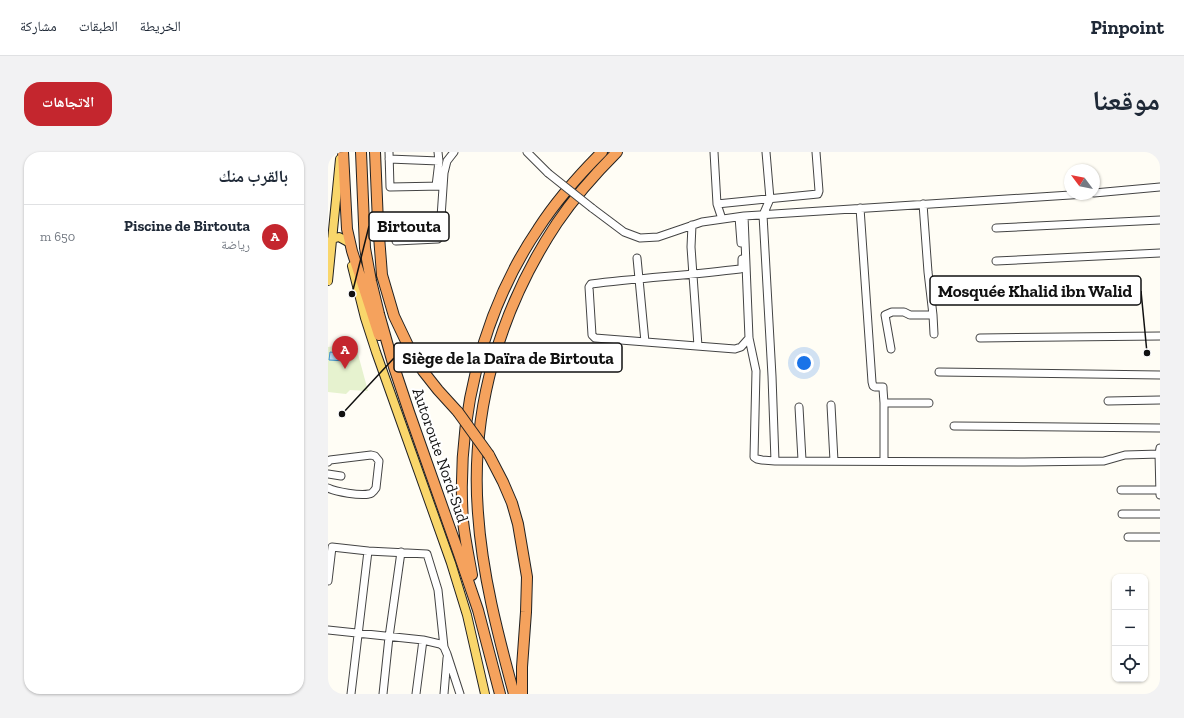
<!DOCTYPE html>
<html lang="ar">
<head>
<meta charset="utf-8">
<style>
	:root { --surface:#fff; --page:#f2f2f3; --text:#1f2937; --muted:#747a83; --line:#e0e1e3; --accent:#c4262e }
	body { margin:0; font-family:"Zilla Slab","Noto Naskh Arabic",serif; background:var(--page); color:var(--text); direction:rtl }
	.controls { position:absolute; right:12px; bottom:12px; display:grid; overflow:hidden; border-radius:8px; box-shadow:0 1px 3px #0004 }
	.controls button { width:36px; height:36px; display:grid; place-items:center; padding:0; border:0; border-bottom:1px solid var(--line); background:var(--surface); color:var(--text); font:20px sans-serif }
	.compass { position:absolute; left:736px; top:12px; width:36px; height:36px; border-radius:50%; background:var(--surface); box-shadow:0 1px 3px #0004; rotate:302deg }
	.you { position:absolute; left:476px; top:211px; width:14px; height:14px; margin:-10px; border:3px solid #fff; border-radius:50%; background:#1a73e8; box-shadow:0 0 0 6px #1a73e833 }
	.badge { display:grid; place-items:center; width:26px; height:26px; border-radius:50%; background:var(--accent); color:#fff; font-size:13px; font-weight:700 }
	.pin { position:absolute; translate:-50% -33px; filter:drop-shadow(0 1px 2px #0008) }
	.pin::after { content:''; position:absolute; top:21px; width:14px; height:12px; background:inherit; clip-path:polygon(0 0,100% 0,50% 100%) }
	.list { margin:0; padding:0; list-style:none }
	h2 { display:flex; justify-content:space-between; align-items:center; height:52px; margin:0; padding:0 16px; font-size:17px }
	h2 small { font-size:13px; font-weight:400; color:var(--muted) }
	.list li { display:grid; grid-template-columns:26px 1fr auto; gap:12px; align-items:center; box-sizing:border-box; height:64px; padding:0 16px; border-top:1px solid var(--line) }
	.list b { display:block; font-size:15px; white-space:nowrap }
	.list p { margin:0; font-size:13px; white-space:nowrap; color:var(--muted) }
	.list em { font-size:13px; font-style:normal; color:var(--muted) }
	.icon { flex:none; width:22px; height:22px; fill:none; stroke:currentColor; stroke-width:2; stroke-linecap:round; stroke-linejoin:round }
	.map { position:relative; flex:none; width:832px; height:542px; overflow:hidden; direction:ltr; border-radius:16px }
	header { display:flex; align-items:center; gap:24px; box-sizing:border-box; height:56px; padding:0 20px; background:var(--surface); border-bottom:1px solid var(--line) }
	header strong { font-size:19px }
	nav { display:flex; gap:22px; margin-inline-start:auto; font-size:14px }
	.intro { display:flex; align-items:center; justify-content:space-between; box-sizing:border-box; height:96px; padding:0 24px }
	h1 { margin:0; font-size:28px }
	.button { padding:10px 18px; border-radius:16px; background:var(--accent); color:#fff; font-size:14px; font-weight:700 }
	main { display:flex; gap:24px; padding:0 24px }
	aside { flex:1; background:var(--surface); border-radius:16px; box-shadow:0 1px 3px #0004 }
	.map>svg:first-child { display:block }
	.pitch { fill:#e6f2cf }
	.water { fill:#b9e0f7; stroke:#3f96cf }
	.lines { fill:none; stroke-linecap:round; stroke-linejoin:round }
	.minor-casing { stroke:#444; stroke-width:9 }
	.major-casing { stroke:#222; stroke-width:10 }
	.highway-casing { stroke:#222; stroke-width:12 }
	.minor { stroke:#fff; stroke-width:7 }
	.major { stroke:#f9d66b; stroke-width:8 }
	.highway { stroke:#f5a25d; stroke-width:10 }
	.minor-bridge-casing { stroke:#444; stroke-width:9; stroke-linecap:butt }
	.highway-bridge-casing { stroke:#222; stroke-width:12; stroke-linecap:butt }
	.minor-bridge { stroke:#fff; stroke-width:7 }
	.highway-bridge { stroke:#f5a25d; stroke-width:10 }
	.labels { text-anchor:middle; stroke-width:4; stroke-linejoin:round; paint-order:stroke }
	.street-label { font-size:16px; fill:#111; stroke:#fff }
	.leader { fill:none; stroke:#111; stroke-width:1.5 }
	.callout-dot { fill:#111; stroke:#fff; stroke-width:1.5 }
	.callout { fill:#fff; stroke:#111; stroke-width:1.5 }
	.callout-label { font-size:17px; text-anchor:middle; font-weight:bold; fill:#111 }
</style>
</head>
<body>
<header>
<strong>Pinpoint</strong>
<nav><a>الخريطة</a><a>الطبقات</a><a>مشاركة</a></nav>
</header>
<div class="intro"><h1>موقعنا</h1><a class="button">الاتجاهات</a></div>
<main>
<div class="map">
<svg width="832" height="542" viewBox="0 0 832 542">
	<rect width="100%" height="100%" fill="#fffdf5"/>
	<path class="pitch" d="M 27,191 L 40,239 L 22,238 L 18,242 L 0,240 L 0,195 Z"/>
	<path class="water" d="M 2,200 L 19,202 L 18,209 L 1,208 Z"/>
	<g class="lines">
		<g class="minor-casing">
			<path id="minor" d="M 61,0 L 62,35 L 114,34
				M 199,0 L 220,21
				M 386,0 L 389,52 L 394,67
				M 438,0 L 442,47 L 435,63 L 444,224 L 447,309
				M 61,7 L 111,9
				M 108,34 L 111,9 L 110,0
				M 766,41 L 832,35
				M 389,52 L 490,42 L 491,39 L 488,0
				M 595,52 L 600,120 L 605,163 L 606,182
				M 264,56 L 296,80 L 312,86 L 330,85 L 374,70 L 416,64 L 758,42
				M 532,56 L 544,230 L 545,234 L 547,235 L 555,235 L 555,237 L 556,251 L 556,309
				M 416,64 L 421,186 L 428,219 L 426,305 L 429,307 L 434,308 L 447,309 L 696,310 L 776,309 L 797,303 L 832,302
				M 411,65 L 413,91
				M 364,73 L 363,95 L 370,194
				M 668,76 L 832,68
				M 68,89 L 110,87 L 112,80 L 116,21 L 119,9 L 126,0
				M 309,106 L 317,190
				M 414,107 L 414,116 L 412,117 C 363,123 313,126 263,132 L 261,135 L 264,183 L 267,186 L 407,197 L 413,195 L 421,186
				M 668,109 L 832,101
				M 652,186 L 832,184
				M 563,197 L 557,163 L 564,160 L 576,160 L 582,163 L 605,163
				M 611,220 L 832,223
				M 780,249 L 832,248
				M 556,251 L 601,251
				M 503,253 L 506,309
				M 471,255 L 474,308
				M 626,274 L 832,276
				M 832,296 L 831,302 L 832,343
				M 0,310 L 2,308 L 43,303 L 47,304 L 51,309 L 48,336 C 46,339 44,342 41,342 C 32,344 8,340 0,336
				M 0,322 L 13,324
				M 793,338 L 832,338
				M 794,362 L 832,362
				M 800,385 L 832,385
				M 0,429 L 4,395 L 40,399 L 99,402 L 110,438 L 116,495 L 119,502 L 132,542
				M 0,478 L 95,488 L 112,492 L 116,495
				M 23,542 L 40,399
				M 55,542 L 61,485 L 73,400
				M 88,542 L 95,488
				M 116,542 L 119,506"/>
		</g>
		<g class="major-casing">
			<path id="major" d="M 4,87 L 11,85 L 22,91
				M 24,114 L 37,166 L 48,200 L 123,411 L 139,463 L 157,542
				M 0,129 L 12,7"/>
		</g>
		<g class="highway-casing">
			<path id="highway" d="M 15,0 L 19,77 L 24,99 L 51,183
				M 33,0 L 37,96 L 43,129 L 51,162 L 66,215 L 81,260 L 131,402 L 150,458 L 172,542
				M 47,0 L 50,71 L 54,123 L 66,164 L 85,204 L 95,219 L 110,238 L 130,260
				M 161,303 L 175,330 L 184,351 L 190,372 L 199,425 L 198,460 L 194,515 L 194,542
				M 144,423 C 141,406 137,387 135,369 C 128,269 153,161 210,77 C 228,49 250,24 274,0
				M 186,542 C 170,483 154,422 150,361 C 142,258 172,157 229,71 C 246,46 267,22 289,0"/>
		</g>
		<use href="#minor" class="minor"/>
		<use href="#major" class="major"/>
		<use href="#highway" class="highway"/>
		<g class="minor-bridge-casing">
			<path id="minor-bridge" d="M 220,21 L 264,56"/>
		</g>
		<g class="highway-bridge-casing">
			<path id="highway-bridge" d="M 130,260 L 161,303"/>
		</g>
		<use href="#minor-bridge" class="minor-bridge"/>
		<use href="#highway-bridge" class="highway-bridge"/>
	</g>
	<g class="labels">
		<g class="street-label">
			<text transform="translate(113 303) rotate(71)" y="6">Autoroute Nord-Sud</text>
		</g>
	</g>
	<path class="leader" d="M24 142L41 74M819 201L813 139M14 262L66 206"/>
	<g class="callout-dot">
		<circle cx="24" cy="142" r="4"/>
		<circle cx="819" cy="201" r="4"/>
		<circle cx="14" cy="262" r="4"/>
	</g>
	<g class="callout">
		<rect x="41" y="60" width="80" height="29" rx="4"/>
		<rect x="602" y="124" width="211" height="29" rx="4"/>
		<rect x="66" y="191" width="228" height="29" rx="4"/>
	</g>
	<g class="callout-label">
		<text x="81" y="80">Birtouta</text>
		<text x="707" y="145">Mosquée Khalid ibn Walid</text>
		<text x="180" y="212">Siège de la Daïra de Birtouta</text>
	</g>
</svg>
<div class="controls">
<button>+</button>
<button>−</button>
<button><svg class="icon" aria-label="locate" viewBox="0 0 24 24"><circle cx="12" cy="12" r="6"/><path d="M12 2v4M12 18v4M2 12h4M18 12h4"/></svg></button>
</div>
<svg class="compass" viewBox="-18 -18 36 36"><path d="M0-13l5 13h-10z" fill="#e53935"/><path d="M0 13l5-13h-10z" fill="#747a83"/></svg>
<div class="you"></div>
<div class="pin badge" style="left:17px;top:217px">A</div>
</div>
<aside>
<h2>بالقرب منك<small></small></h2>
<ul class="list">
<li><span class="badge">A</span><div><b>Piscine de Birtouta</b><p>رياضة</p></div><em>650 m</em></li>
</ul>
</aside>
</main>
</body>
</html>
